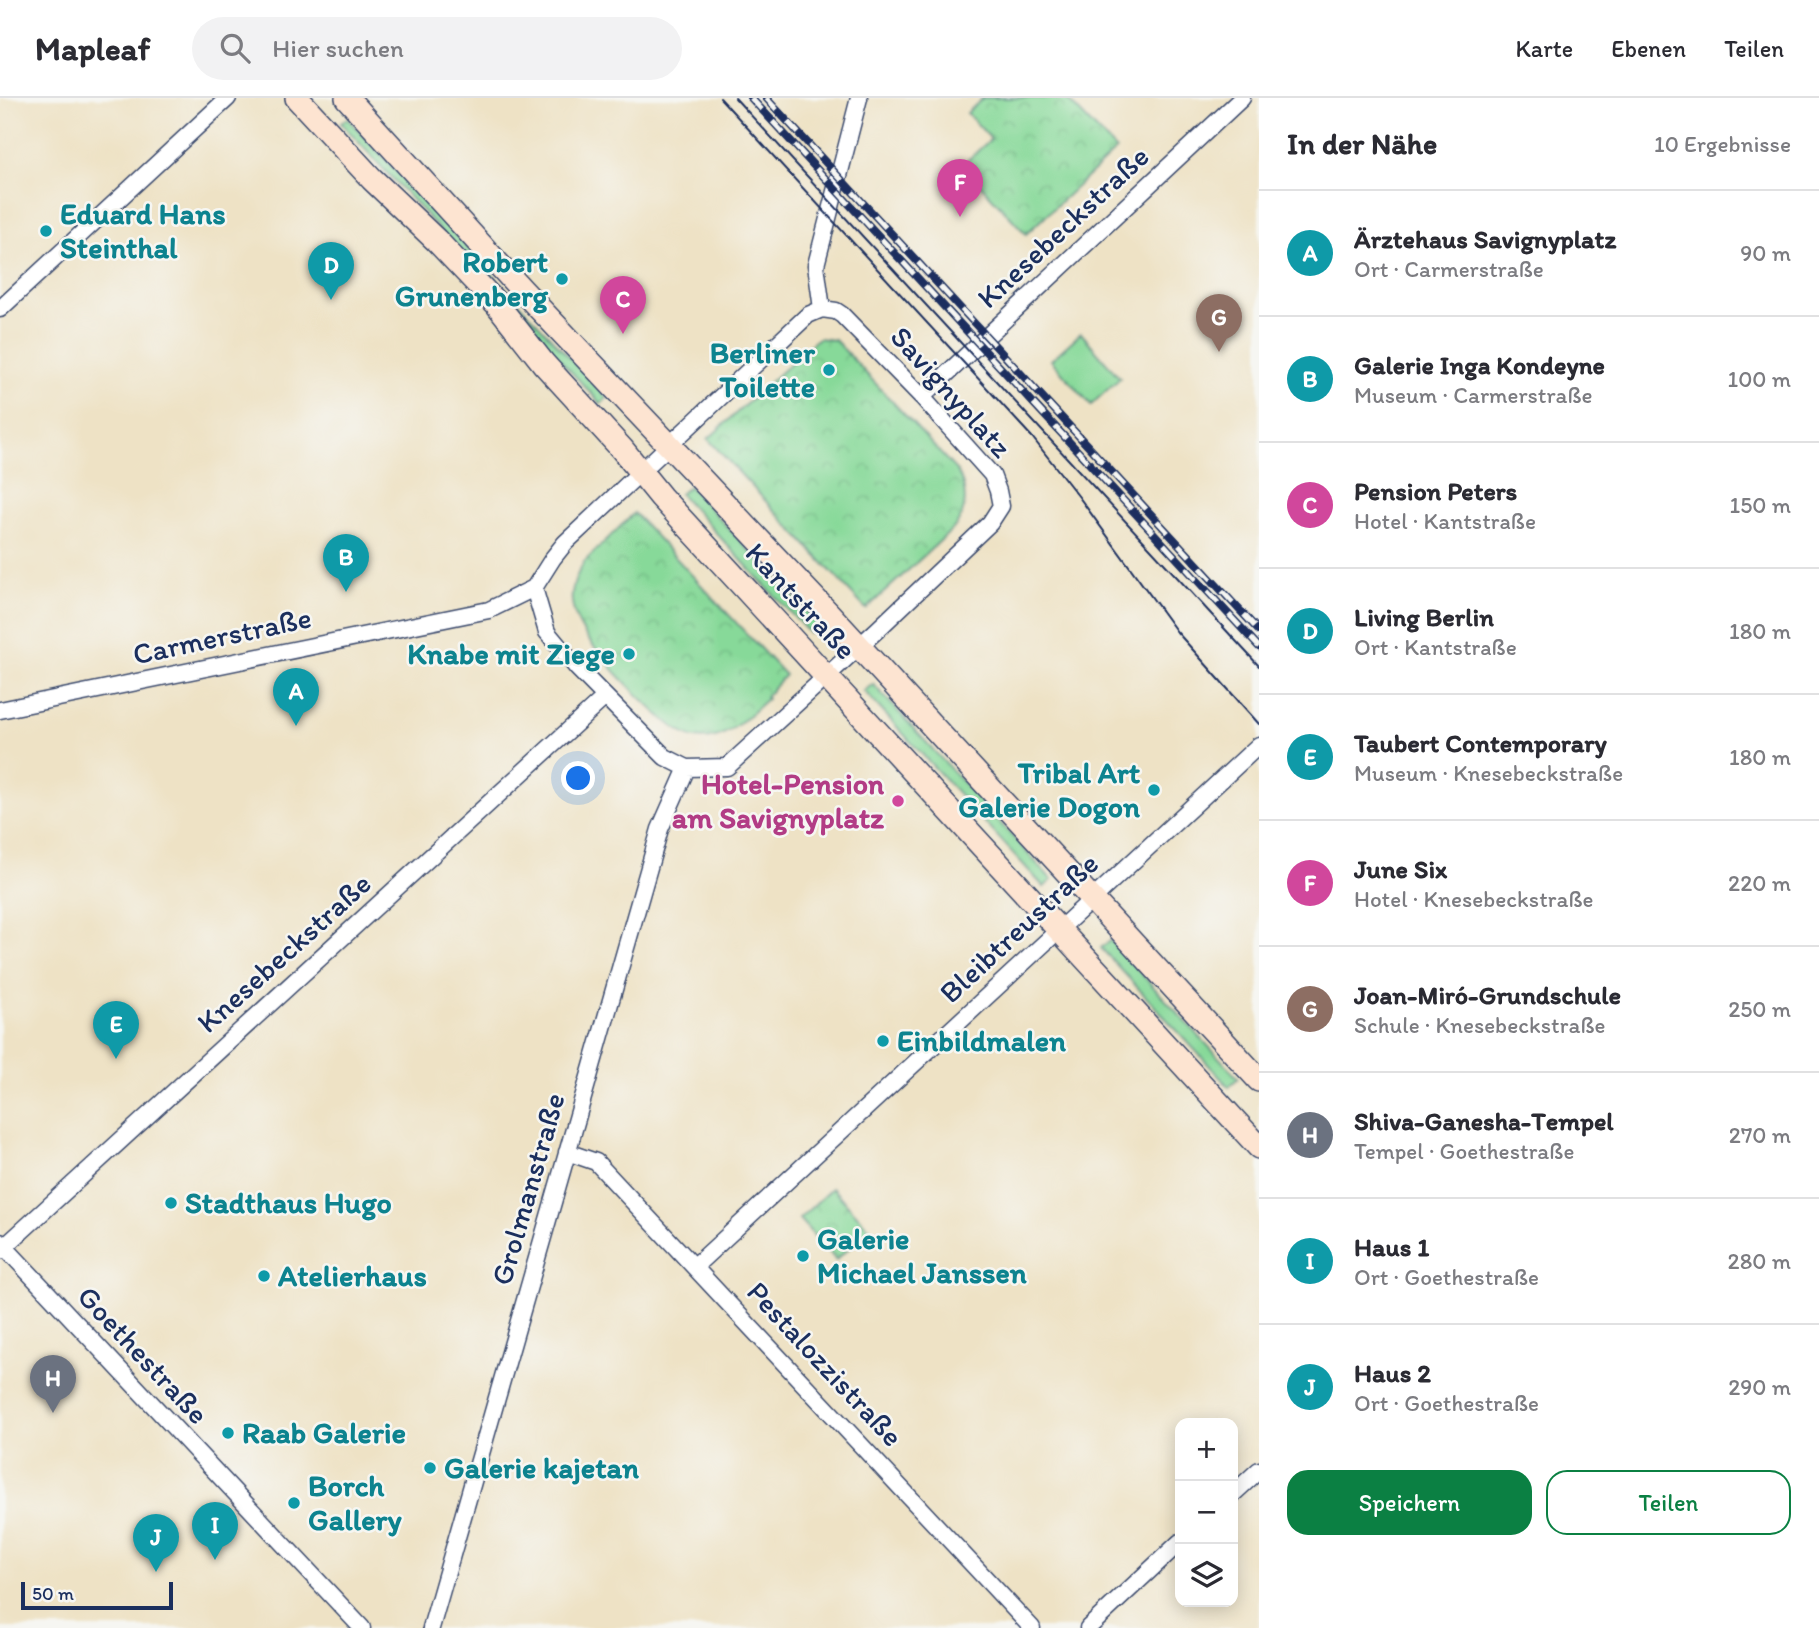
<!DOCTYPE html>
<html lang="de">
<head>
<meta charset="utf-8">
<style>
	:root { --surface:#fff; --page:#f2f2f3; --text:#2b2b33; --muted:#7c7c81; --line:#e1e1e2; --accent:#0b8043 }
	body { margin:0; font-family:Itim,sans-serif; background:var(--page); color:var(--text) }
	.controls { position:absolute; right:21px; bottom:21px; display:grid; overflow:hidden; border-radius:14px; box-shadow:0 4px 18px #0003 }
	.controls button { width:63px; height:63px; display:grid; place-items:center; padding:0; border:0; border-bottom:2px solid var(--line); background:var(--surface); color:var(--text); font:35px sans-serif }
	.scale { position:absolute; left:21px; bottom:18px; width:152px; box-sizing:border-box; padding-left:7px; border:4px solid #1b2f5e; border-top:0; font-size:19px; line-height:24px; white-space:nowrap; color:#1b2f5e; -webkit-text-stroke:5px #f6f6f2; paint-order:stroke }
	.you { position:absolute; left:579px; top:681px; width:24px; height:24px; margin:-18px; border:5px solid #fff; border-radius:50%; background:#1a73e8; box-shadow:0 0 0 10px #1a73e833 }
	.badge { display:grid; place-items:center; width:46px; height:46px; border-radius:50%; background:var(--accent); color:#fff; font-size:23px; font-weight:700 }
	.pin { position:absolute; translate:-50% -58px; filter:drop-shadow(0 2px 4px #0008) }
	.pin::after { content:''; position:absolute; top:37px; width:24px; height:21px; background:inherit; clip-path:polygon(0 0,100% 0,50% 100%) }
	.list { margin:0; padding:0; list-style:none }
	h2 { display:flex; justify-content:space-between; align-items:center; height:91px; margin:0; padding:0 28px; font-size:30px }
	h2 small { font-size:23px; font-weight:400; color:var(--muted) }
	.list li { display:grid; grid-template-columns:46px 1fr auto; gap:21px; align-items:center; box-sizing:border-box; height:126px; padding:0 28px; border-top:2px solid var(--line) }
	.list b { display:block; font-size:26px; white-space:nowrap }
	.list p { margin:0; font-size:23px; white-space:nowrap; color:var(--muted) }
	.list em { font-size:23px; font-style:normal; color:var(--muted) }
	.actions { display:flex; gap:14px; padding:21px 28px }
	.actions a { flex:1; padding:16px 0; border:2px solid var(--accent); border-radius:21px; text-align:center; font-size:24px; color:var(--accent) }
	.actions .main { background:var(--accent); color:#fff }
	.icon { flex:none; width:38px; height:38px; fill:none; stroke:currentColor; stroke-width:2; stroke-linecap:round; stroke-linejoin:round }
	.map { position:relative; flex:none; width:1259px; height:1530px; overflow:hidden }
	header { display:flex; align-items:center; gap:42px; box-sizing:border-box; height:98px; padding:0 35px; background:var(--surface); border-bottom:2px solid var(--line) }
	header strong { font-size:33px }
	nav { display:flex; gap:38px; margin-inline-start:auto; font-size:24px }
	.search { width:490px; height:63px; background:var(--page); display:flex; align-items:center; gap:18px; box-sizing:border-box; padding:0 24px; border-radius:38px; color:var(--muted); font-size:26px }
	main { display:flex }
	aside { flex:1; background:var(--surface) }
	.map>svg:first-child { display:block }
	.grass { fill:#87d999; stroke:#51847c; stroke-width:2 }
	.park { fill:url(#park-crowns); stroke:#51847c; stroke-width:2 }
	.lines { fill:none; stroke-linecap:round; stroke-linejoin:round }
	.minor-casing { stroke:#3b4a6d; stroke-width:19 }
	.secondary-casing { stroke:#3b4a6d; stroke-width:26 }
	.minor { stroke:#fff; stroke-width:16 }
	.secondary { stroke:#fde4d1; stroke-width:23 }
	.tram { stroke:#1b2f5e; stroke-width:2 }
	.rail-casing { stroke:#1b2f5e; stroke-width:8 }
	.rail { stroke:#f6f6f2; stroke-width:5; stroke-dasharray:16; stroke-linecap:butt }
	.culture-dot { fill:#0f9aa8; stroke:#f6f6f2; stroke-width:2.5 }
	.hotel-dot { fill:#d1479c; stroke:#f6f6f2; stroke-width:2.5 }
	.labels { text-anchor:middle; stroke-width:5; stroke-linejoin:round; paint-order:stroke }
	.culture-label { font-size:30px; font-weight:bold; fill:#0d838f; stroke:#f6f6f2; text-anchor:start }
	.street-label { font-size:30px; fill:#1b2f5e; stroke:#f6f6f2 }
	.hotel-label { font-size:30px; font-weight:bold; fill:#b23c85; stroke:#f6f6f2; text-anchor:end }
</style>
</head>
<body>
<header>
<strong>Mapleaf</strong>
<div class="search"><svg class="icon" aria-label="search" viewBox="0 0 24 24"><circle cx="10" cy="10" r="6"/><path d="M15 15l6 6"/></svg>Hier suchen</div>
<nav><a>Karte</a><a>Ebenen</a><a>Teilen</a></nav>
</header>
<main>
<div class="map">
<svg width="1259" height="1530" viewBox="0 0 1259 1530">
	<defs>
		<pattern id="park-crowns" width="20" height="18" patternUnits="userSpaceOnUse" patternTransform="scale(1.75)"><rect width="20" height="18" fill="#87d999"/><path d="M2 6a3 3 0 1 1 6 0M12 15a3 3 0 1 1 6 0" fill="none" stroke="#74bb86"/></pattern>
	</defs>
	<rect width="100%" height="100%" fill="#f6f6f2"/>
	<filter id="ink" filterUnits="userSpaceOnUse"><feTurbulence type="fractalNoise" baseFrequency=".0143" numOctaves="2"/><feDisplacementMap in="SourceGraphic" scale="14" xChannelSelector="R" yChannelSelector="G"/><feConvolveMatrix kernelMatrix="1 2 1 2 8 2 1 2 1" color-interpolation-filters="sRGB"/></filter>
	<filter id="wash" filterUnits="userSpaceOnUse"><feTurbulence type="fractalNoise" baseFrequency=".00686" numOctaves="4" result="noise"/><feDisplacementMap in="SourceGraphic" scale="28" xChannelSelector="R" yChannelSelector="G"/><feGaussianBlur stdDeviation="1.57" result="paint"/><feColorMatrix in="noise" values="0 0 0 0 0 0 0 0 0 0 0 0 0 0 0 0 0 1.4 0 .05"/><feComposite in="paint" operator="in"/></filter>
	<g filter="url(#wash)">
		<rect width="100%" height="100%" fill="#eee2c5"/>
		<path class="grass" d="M 347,20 L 607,300 L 601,306 L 341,25 Z
			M 1081,235 L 1120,280 L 1091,307 L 1051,262 Z
			M 689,388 L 818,526 L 809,535 L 680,396 Z
			M 873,586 L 1052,782 L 1044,789 L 864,593 Z
			M 1110,842 L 1238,980 L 1229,989 L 1101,850 Z"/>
		<path class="park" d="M 983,0 L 1066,0 L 1116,52 L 1026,136 L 962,67 L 991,41 L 967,15 Z
			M 818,240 L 835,242 L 957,373 C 968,392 968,414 953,431 L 866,511 L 708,341 Z
			M 634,415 L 785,577 L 766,598 L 767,601 C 747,618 725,646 695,640 C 668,635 594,554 581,530 C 577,523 573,512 572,504 C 570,490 577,476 584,464 Z
			M 832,1090 L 870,1131 L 836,1162 L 799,1121 Z"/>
	</g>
	<g filter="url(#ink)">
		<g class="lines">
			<g class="minor-casing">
				<path id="minor" d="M 0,211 L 228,0
					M 822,211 L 836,213 L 842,217 L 922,299 L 992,377 L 998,393 L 1001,408 L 990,425 L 877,532 L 727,669 L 687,670 L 665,659 L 577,570 L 547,534 L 534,490 L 553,460 L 565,445 L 808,217 Z
					M 822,211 L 816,167 L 859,0
					M 922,299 L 1242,0
					M 0,612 L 489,512 L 534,490
					M 567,1054 L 596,1064 L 1032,1530
					M 0,1144 L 362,1530
					M 0,1153 L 605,599
					M 695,1168 L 1259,647
					M 1233,1396 L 1259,1372
					M 431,1530 L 660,731 L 687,670
					M 1088,1530 L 1180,1444"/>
			</g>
			<g class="secondary-casing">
				<path id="secondary" d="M 297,0 L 372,81 L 436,142 L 496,205 L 544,266 L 622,351 L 661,399 L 1259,1049
					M 347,0 L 522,192 L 829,516 L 1259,982"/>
			</g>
			<use href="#minor" class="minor"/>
			<use href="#secondary" class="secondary"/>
			<path class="tram" d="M 720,0 L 1032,339 L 1079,399 L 1177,534 L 1259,626
				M 735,0 L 1259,568"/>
			<g class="rail-casing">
				<path id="rail" d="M 751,0 L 1259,549
					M 766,0 L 1259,533"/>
			</g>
			<use href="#rail" class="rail"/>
		</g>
	</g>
	<g class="culture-dot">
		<circle cx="46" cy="133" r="7"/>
		<circle cx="562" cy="181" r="7"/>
		<circle cx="829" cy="272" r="7"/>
		<circle cx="629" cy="556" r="7"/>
		<circle cx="1154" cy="692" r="7"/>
		<circle cx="883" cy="943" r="7"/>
		<circle cx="171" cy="1105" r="7"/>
		<circle cx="803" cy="1158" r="7"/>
		<circle cx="264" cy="1178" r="7"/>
		<circle cx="228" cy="1335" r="7"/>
		<circle cx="430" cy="1370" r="7"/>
		<circle cx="294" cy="1405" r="7"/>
	</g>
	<circle class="hotel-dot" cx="898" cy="703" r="7"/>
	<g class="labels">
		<g class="culture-label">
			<text x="60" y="126">Eduard Hans<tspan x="60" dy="34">Steinthal</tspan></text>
			<text x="548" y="174" text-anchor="end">Robert<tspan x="548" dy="34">Grunenberg</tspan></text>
			<text x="815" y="265" text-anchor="end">Berliner<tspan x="815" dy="34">Toilette</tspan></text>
			<text x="615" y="566" text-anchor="end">Knabe mit Ziege</text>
			<text x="1140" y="685" text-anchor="end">Tribal Art<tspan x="1140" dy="34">Galerie Dogon</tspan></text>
			<text x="897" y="953">Einbildmalen</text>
			<text x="185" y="1115">Stadthaus Hugo</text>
			<text x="817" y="1151">Galerie<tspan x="817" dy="34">Michael Janssen</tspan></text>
			<text x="278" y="1188">Atelierhaus</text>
			<text x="242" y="1345">Raab Galerie</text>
			<text x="444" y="1380">Galerie kajetan</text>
			<text x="308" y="1398">Borch<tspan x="308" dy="34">Gallery</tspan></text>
		</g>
		<g class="street-label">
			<text transform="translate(1063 129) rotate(-43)" y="10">Knesebeckstraße</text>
			<text transform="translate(951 294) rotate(48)" y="10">Savignyplatz</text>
			<text transform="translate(801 503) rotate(47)" y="10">Kantstraße</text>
			<text transform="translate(222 538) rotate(-12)" y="10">Carmerstraße</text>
			<text transform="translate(1019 830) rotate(-43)" y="10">Bleibtreustraße</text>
			<text transform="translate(284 855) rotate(-42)" y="10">Knesebeckstraße</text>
			<text transform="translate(528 1091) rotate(-74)" y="10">Grolmanstraße</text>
			<text transform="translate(143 1257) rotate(47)" y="10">Goethestraße</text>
			<text transform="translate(825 1266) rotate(47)" y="10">Pestalozzistraße</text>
		</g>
		<g class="hotel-label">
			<text x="884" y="696">Hotel-Pension<tspan x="884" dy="34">am Savignyplatz</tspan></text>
		</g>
	</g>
</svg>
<div class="controls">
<button>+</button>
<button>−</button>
<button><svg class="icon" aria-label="layers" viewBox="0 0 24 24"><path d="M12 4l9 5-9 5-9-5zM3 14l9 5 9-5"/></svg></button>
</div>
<div class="scale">50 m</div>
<div class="you"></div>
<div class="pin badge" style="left:296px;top:628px;background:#0f9aa8">A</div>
<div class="pin badge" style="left:346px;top:494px;background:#0f9aa8">B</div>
<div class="pin badge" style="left:623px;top:236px;background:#d1479c">C</div>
<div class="pin badge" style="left:331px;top:202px;background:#0f9aa8">D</div>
<div class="pin badge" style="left:116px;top:961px;background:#0f9aa8">E</div>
<div class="pin badge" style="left:960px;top:119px;background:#d1479c">F</div>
<div class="pin badge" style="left:1219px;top:254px;background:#8d6e63">G</div>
<div class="pin badge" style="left:53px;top:1315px;background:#6b7280">H</div>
<div class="pin badge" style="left:215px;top:1462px;background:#0f9aa8">I</div>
<div class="pin badge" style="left:156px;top:1474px;background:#0f9aa8">J</div>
</div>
<aside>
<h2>In der Nähe<small>10 Ergebnisse</small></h2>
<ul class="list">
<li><span class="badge" style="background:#0f9aa8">A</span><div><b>Ärztehaus Savignyplatz</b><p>Ort · Carmerstraße</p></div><em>90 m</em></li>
<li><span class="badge" style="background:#0f9aa8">B</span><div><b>Galerie Inga Kondeyne</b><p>Museum · Carmerstraße</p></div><em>100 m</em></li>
<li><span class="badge" style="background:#d1479c">C</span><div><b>Pension Peters</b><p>Hotel · Kantstraße</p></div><em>150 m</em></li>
<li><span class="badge" style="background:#0f9aa8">D</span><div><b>Living Berlin</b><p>Ort · Kantstraße</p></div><em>180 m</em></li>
<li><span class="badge" style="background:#0f9aa8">E</span><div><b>Taubert Contemporary</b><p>Museum · Knesebeckstraße</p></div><em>180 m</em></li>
<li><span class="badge" style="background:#d1479c">F</span><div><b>June Six</b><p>Hotel · Knesebeckstraße</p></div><em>220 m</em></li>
<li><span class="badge" style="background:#8d6e63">G</span><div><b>Joan-Miró-Grundschule</b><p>Schule · Knesebeckstraße</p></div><em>250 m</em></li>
<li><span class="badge" style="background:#6b7280">H</span><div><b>Shiva-Ganesha-Tempel</b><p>Tempel · Goethestraße</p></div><em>270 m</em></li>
<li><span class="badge" style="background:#0f9aa8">I</span><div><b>Haus 1</b><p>Ort · Goethestraße</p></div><em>280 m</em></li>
<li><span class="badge" style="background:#0f9aa8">J</span><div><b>Haus 2</b><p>Ort · Goethestraße</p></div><em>290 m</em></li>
</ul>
<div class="actions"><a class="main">Speichern</a><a>Teilen</a></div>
</aside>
</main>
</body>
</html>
